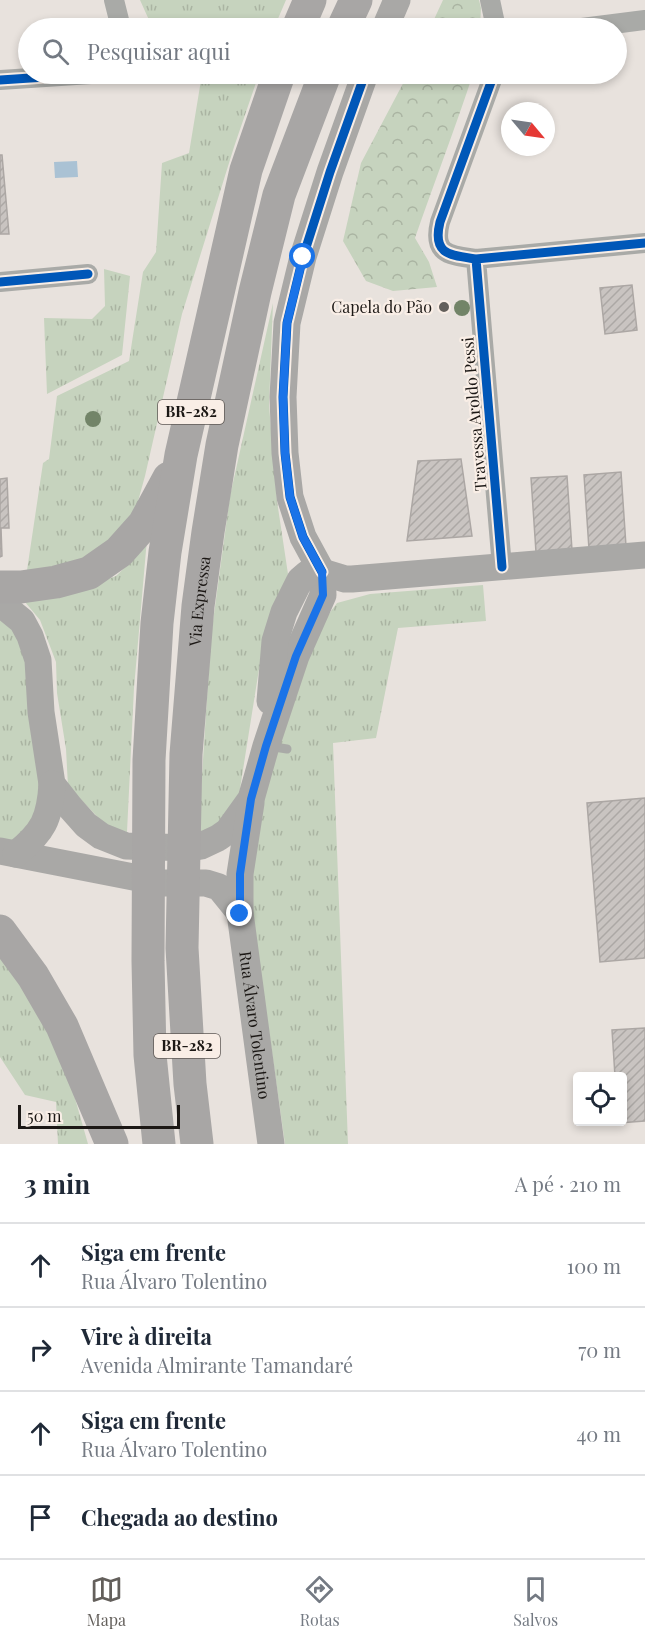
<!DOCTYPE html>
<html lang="pt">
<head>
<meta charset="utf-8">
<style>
	:root { --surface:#fff; --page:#f6f6f7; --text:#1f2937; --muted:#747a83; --line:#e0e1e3; --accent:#635f5b }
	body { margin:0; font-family:"Playfair Display",serif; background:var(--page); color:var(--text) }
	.controls { position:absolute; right:18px; bottom:18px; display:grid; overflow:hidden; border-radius:6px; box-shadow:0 3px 9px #0003 }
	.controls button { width:54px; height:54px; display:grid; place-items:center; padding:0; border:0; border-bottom:2px solid var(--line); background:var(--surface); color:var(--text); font:30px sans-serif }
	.compass { position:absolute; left:501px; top:102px; width:54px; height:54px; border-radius:50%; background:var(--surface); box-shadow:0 3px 9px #0003; rotate:119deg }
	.scale { position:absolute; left:18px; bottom:15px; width:162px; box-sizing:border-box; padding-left:6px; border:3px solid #1c1815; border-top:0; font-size:16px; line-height:21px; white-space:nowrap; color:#1c1815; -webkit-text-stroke:4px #f9eee6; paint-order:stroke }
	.stop { position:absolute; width:18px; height:18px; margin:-14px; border:4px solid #1a73e8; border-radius:50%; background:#fff }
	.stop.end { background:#1a73e8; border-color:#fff; box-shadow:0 2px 6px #0008 }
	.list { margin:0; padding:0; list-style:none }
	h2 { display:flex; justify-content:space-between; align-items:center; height:78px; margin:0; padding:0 24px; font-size:26px }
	h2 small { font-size:20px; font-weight:400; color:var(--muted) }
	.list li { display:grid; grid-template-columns:39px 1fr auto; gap:18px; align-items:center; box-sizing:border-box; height:84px; padding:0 24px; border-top:2px solid var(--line) }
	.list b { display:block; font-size:22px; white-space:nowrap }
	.list p { margin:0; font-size:20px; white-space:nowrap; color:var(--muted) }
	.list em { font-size:20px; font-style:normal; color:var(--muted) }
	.icon { flex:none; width:33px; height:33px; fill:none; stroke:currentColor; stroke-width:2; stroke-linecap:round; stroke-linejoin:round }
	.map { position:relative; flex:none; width:645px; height:1144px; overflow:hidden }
	.search { position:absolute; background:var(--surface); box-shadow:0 3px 9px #0003; left:18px; right:18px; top:18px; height:66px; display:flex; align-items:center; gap:15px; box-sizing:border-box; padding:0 21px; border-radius:33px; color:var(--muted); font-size:22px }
	.sheet { height:414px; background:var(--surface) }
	nav { display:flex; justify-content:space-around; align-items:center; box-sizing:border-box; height:84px; border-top:2px solid var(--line); background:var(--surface); font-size:16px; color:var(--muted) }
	nav a { display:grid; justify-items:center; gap:3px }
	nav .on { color:var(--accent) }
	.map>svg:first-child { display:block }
	.grass { fill:url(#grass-tufts) }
	.forest { fill:url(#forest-crowns) }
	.water { fill:#aac2d4 }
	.building { fill:url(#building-hatch); stroke:#aca7a4; stroke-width:1.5 }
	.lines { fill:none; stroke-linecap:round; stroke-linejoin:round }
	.lane { stroke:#a9aaa7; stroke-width:9 }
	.street { stroke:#a9aaa7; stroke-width:20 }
	.secondary { stroke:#a9a8a6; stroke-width:27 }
	.highway { stroke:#a8a6a5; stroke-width:33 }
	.cycleway-casing { stroke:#f9eee6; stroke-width:13 }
	.cycleway { stroke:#0057b8; stroke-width:9 }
	.tree { fill:#728468 }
	.route { stroke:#1a73e8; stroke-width:8 }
	.poi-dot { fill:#635f5b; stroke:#f9eee6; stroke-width:2 }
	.labels { text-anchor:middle; stroke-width:4.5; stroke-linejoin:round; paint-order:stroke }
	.shield { fill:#f9eee6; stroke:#5e5854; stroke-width:1.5 }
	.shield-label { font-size:15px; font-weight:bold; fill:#1c1815 }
	.poi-label { font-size:16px; fill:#1c1815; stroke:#f9eee6; text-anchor:end }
	.street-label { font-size:16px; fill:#1c1815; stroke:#f9eee6 }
</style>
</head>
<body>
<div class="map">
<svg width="645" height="1144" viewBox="0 0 645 1144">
	<defs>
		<pattern id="grass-tufts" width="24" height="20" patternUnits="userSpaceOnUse" patternTransform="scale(1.5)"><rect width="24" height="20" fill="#c6d3be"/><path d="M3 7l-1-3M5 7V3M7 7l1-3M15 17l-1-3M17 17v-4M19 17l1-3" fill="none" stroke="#aab4a2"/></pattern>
		<pattern id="forest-crowns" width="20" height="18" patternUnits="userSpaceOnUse" patternTransform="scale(1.5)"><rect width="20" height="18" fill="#c6d3be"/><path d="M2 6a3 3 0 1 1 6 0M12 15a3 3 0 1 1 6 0" fill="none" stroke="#aab4a2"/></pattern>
		<pattern id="building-hatch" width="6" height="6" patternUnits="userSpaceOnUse" patternTransform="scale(1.5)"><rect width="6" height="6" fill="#c9c4c1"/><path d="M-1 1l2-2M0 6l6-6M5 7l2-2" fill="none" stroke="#aca8a5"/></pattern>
	</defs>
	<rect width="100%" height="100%" fill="#e8e2dd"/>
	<path class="grass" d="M 140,0 L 286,0 L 274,28 L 149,28 L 149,20 Z
		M 202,74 L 259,74 L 234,147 L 182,314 L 145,476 L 132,523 L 105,554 L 26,577 L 43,463 L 49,459 L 57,396 L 129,361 L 143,272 L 156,252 L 162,163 L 189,153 Z
		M 104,269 L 130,276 L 122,355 L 47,394 L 44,318 L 92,319 L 105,306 Z
		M 273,303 L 269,405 L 277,501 L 288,574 L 259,669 L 239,795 L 229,819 L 198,837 L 211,636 L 230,496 Z
		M 147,539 L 134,688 L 127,832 L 109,829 L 68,786 L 66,749 L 57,693 L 56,662 L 40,620 L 25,602 L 83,588 L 116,576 L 136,557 Z
		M 483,585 L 486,621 L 398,628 L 376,738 L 333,743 L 348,1144 L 285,1144 L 250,898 L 261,811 L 286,706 L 315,633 L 337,603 L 370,594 Z
		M 0,617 L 12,628 L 28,661 L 42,805 L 18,840 L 0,843 Z
		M 0,943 L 63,1056 L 88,1144 L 58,1144 L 56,1102 L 25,1095 L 0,1057 Z"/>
	<path class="forest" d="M 443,0 L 479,0 L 481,8 L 480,28 L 430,28 Z
		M 408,74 L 473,74 C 455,129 434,183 415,238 L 429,262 L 437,287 L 393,291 L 366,281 L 343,241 L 361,163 Z"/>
	<path class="water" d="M 77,161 L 78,177 L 55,178 L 54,162 Z"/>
	<path class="building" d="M 0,155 L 2,155 L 9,234 L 0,234 Z
		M 632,285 L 637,330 L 605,334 L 600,288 Z
		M 461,459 L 472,536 L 407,541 L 418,461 Z
		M 621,472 L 626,546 L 589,549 L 584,475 Z
		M 567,476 L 572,550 L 536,552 L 531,478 Z
		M 7,478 L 9,528 L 1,528 L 2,556 L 0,557 L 0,479 Z
		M 645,798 L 645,958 L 600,962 L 587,803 Z
		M 645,1028 L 645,1121 L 619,1123 L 619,1122 L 622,1122 L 622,1076 L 615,1076 L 612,1030 Z"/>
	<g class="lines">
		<path class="lane" d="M 268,746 L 287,749"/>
		<path class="street" d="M 114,0 L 121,28
			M 490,0 L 496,28
			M 582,28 L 645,20
			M 494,74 L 440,222 C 432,255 450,255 476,259 L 645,243
			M 0,80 L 91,74
			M 476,259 L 502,567
			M 0,282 L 88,274"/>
		<g class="secondary">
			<path d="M 385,28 L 397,0"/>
			<path d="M 0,603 L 22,621 L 30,636 L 38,660 L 41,712 L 52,784 L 70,807 L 86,825 L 101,836 L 126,846 L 190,848 L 201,846 L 218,838 L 228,831 L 251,799 L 266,746 L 296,656 L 323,595 L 322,572 L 303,537 L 290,497 L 285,453 L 283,397 L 287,323 L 303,257 L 330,172 L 365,74"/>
			<path d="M 270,701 L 275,641 L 284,612 L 300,580 L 307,574 L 314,572 L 322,572 L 345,579 L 352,579 L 645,555"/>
			<path id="s1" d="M 251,803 L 240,874 L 240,913 L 271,1144"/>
			<path d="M 0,851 L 164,883 L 206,883 L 219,887 L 240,913"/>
			<path d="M 16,854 C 43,832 50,819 52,784"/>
		</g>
		<g class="highway">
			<path d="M 298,28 L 310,0"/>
			<path d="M 343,28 L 356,0"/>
			<path d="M 0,587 L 21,587 L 56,582 L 89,573 L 119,552 L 144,524 L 169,478"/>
			<path d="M 0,931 L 33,976 L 62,1026 L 112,1144"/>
			<path d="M 159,1144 L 150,1055 L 148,961 L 149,760 L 157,623 L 165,552 L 181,455 L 246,170 L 279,74"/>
			<path id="s2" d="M 197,1144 L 190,1084 L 182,948 L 186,754 L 198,606 L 208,532 L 222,445 L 255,292 L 279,195 L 325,74"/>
		</g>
		<g class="cycleway-casing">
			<path id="cycleway" d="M 494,74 L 440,222 C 432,255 450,255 476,259 L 645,243
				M 0,80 L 91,74
				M 476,259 L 502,567
				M 0,282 L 88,274
				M 322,572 L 303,537 L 290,497 L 285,453 L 283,397 L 287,323 L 303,257 L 330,172 L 365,74"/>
		</g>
		<use href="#cycleway" class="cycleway"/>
	</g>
	<g class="tree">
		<circle cx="462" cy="308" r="8"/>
		<circle cx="93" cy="419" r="8"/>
	</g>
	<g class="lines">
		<path class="route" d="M 240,914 L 240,874 L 251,799 L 266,746 L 296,656 L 323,595 L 322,572 L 303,537 L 290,497 L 285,453 L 283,397 L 287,323 L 303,257"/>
	</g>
	<circle class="poi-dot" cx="444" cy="307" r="6"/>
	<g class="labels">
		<g class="shield">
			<rect x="158" y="400" width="66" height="24" rx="4.5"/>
			<rect x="154" y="1034" width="66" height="24" rx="4.5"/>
		</g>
		<g class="shield-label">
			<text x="191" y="417">BR-282</text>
			<text x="187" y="1051">BR-282</text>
		</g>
		<g class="poi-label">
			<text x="432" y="313">Capela do Pão</text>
		</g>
		<g class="street-label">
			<text transform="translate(474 414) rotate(-95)" y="6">Travessa Aroldo Pessi</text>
			<text dy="6" stroke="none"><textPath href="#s2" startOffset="544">Via Expressa</textPath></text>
			<text dy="6" stroke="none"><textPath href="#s1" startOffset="224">Rua Álvaro Tolentino</textPath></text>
		</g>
	</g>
</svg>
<div class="controls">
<button><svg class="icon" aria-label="locate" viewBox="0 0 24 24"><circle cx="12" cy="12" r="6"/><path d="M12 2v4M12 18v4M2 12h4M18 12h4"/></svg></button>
</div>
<svg class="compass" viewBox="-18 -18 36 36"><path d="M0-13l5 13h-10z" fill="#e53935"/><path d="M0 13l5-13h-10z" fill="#747a83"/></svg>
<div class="scale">50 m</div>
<div class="stop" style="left:303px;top:257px"></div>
<div class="stop end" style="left:240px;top:914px"></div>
<div class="search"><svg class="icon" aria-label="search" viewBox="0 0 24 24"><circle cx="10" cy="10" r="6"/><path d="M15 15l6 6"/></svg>Pesquisar aqui</div>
</div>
<section class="sheet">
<h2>3 min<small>A pé · 210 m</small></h2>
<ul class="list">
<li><svg class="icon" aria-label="ahead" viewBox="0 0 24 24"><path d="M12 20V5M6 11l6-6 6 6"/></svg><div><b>Siga em frente</b><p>Rua Álvaro Tolentino</p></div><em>100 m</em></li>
<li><svg class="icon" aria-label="right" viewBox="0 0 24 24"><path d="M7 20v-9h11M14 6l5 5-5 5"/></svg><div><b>Vire à direita</b><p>Avenida Almirante Tamandaré</p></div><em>70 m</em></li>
<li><svg class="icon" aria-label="ahead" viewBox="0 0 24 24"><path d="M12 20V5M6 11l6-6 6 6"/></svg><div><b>Siga em frente</b><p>Rua Álvaro Tolentino</p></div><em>40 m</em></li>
<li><svg class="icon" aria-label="arrive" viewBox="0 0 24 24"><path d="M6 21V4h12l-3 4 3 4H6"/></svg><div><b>Chegada ao destino</b></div></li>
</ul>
</section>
<nav>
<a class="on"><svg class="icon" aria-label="map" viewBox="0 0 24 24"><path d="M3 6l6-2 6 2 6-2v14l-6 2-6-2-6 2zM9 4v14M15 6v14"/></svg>Mapa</a>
<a><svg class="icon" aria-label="directions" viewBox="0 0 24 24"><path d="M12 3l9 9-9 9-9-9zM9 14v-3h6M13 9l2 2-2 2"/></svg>Rotas</a>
<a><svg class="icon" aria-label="saved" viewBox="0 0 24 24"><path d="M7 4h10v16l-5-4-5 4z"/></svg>Salvos</a>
</nav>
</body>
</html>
